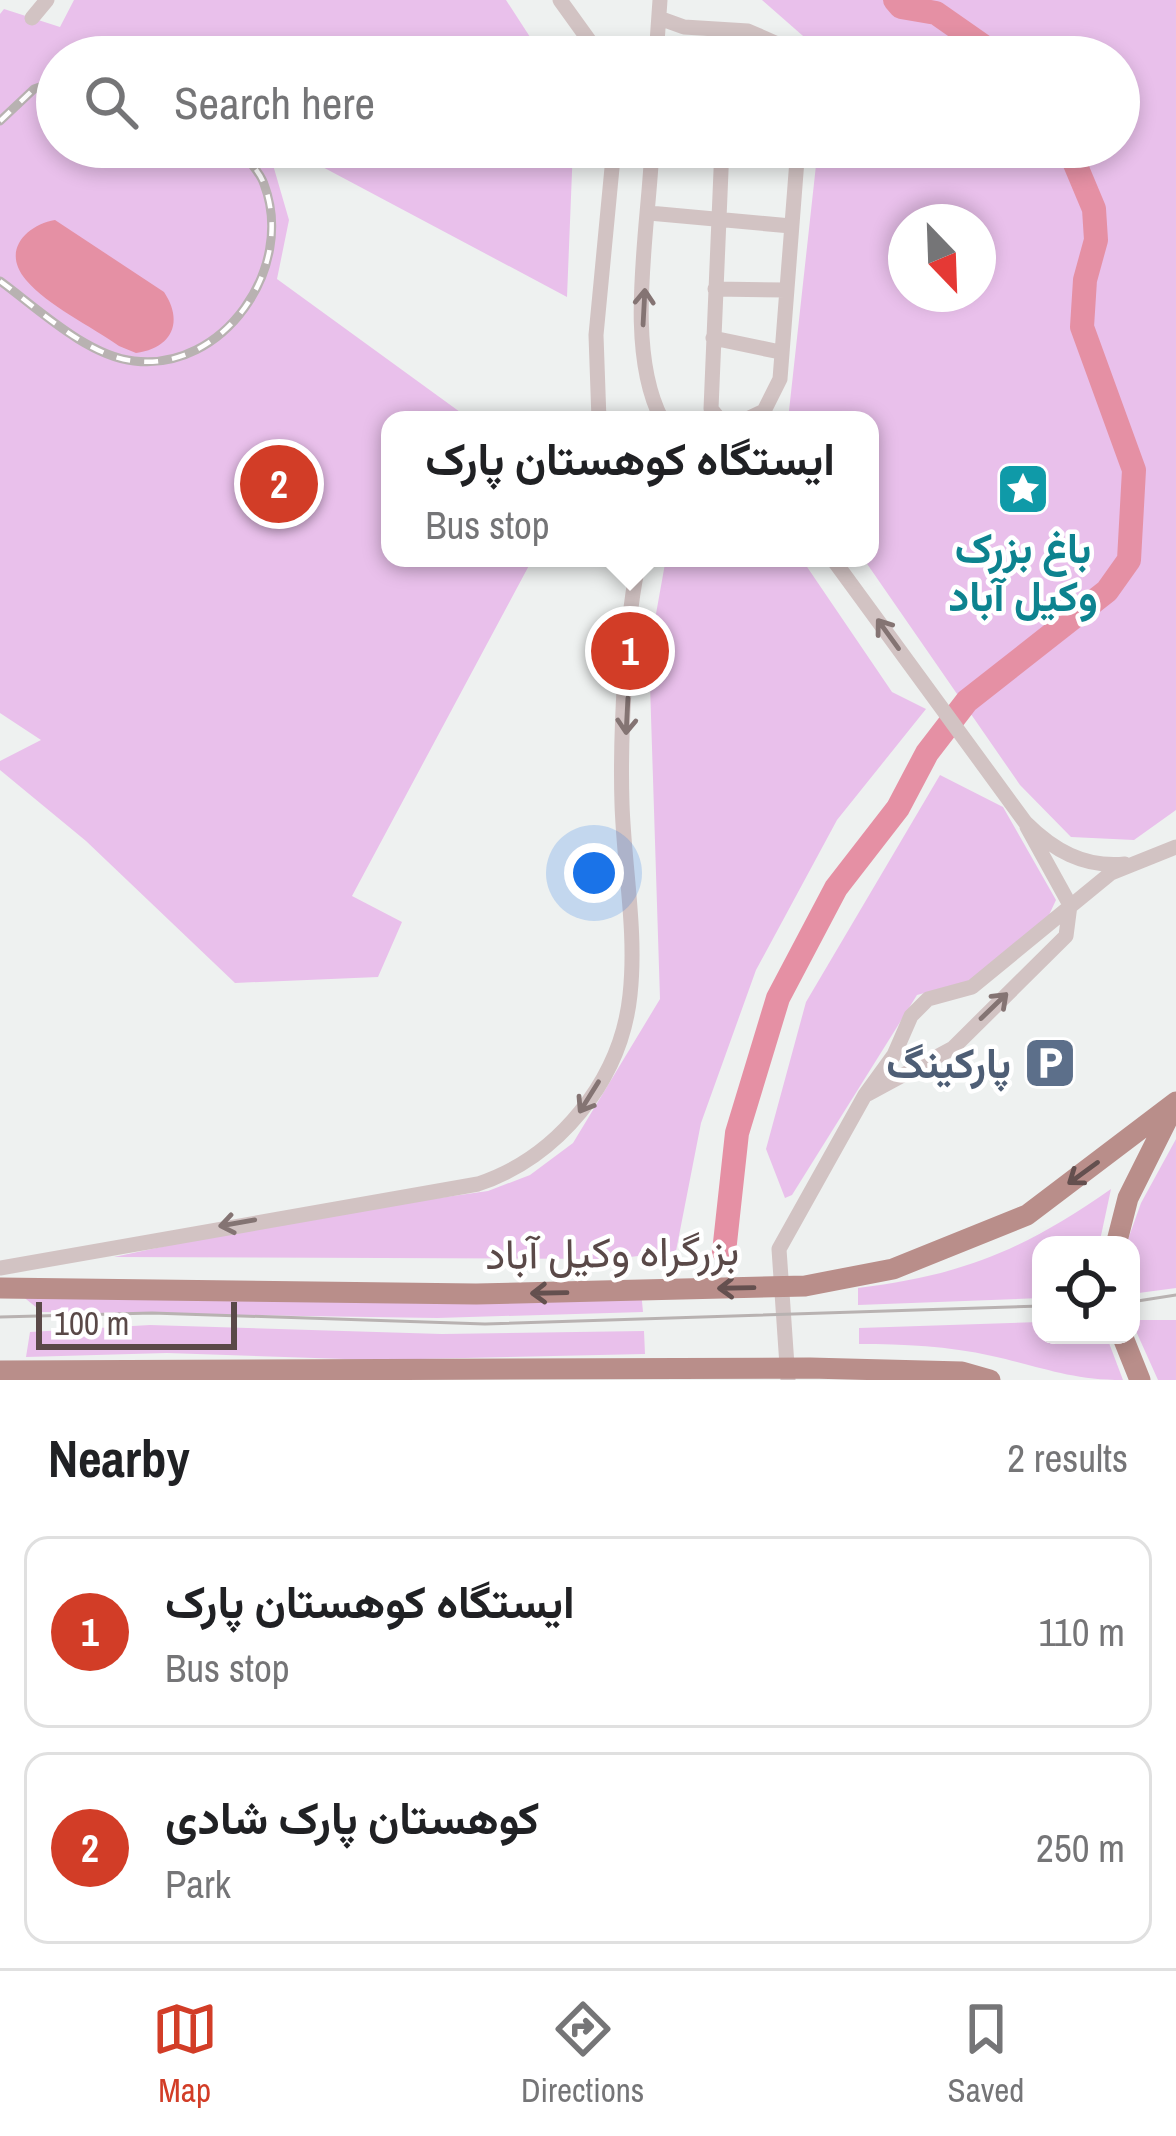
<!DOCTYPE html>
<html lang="en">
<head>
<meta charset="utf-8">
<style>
	:root { --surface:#fff; --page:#f6f6f6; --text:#202124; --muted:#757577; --line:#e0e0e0; --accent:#d23d27 }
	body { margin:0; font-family:"Archivo Narrow",Vazirmatn,sans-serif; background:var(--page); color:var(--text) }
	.controls { position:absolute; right:36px; bottom:36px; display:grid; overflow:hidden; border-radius:24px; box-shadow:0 6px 18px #0003 }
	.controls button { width:108px; height:108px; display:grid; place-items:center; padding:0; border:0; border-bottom:3px solid var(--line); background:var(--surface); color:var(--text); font:60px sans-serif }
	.compass { position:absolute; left:888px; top:204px; width:108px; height:108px; border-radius:50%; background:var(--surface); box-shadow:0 6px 18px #0003; rotate:157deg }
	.scale { position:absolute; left:36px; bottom:30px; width:201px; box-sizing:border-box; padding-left:12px; border:6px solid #5a4948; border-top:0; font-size:33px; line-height:42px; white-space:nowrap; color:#5a4948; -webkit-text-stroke:9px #fff; paint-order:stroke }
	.you { position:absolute; left:594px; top:873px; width:42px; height:42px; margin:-30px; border:9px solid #fff; border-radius:50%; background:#1a73e8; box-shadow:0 0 0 18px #1a73e833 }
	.badge { display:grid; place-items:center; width:78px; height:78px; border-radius:50%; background:var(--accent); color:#fff; font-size:39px; font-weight:700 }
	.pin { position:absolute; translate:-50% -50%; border:6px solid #fff; box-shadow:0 3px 12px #0006 }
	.popup { position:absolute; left:381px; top:411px; width:498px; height:156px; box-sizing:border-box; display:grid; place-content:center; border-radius:24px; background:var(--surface); filter:drop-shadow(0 3px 9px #0005); font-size:39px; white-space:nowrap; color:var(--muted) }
	.popup b { font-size:45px; color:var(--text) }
	.popup::after { content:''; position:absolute; left:50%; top:100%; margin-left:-24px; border:24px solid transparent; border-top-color:var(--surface) }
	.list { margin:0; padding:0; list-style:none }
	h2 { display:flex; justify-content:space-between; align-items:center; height:156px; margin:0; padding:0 48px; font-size:51px }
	h2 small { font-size:39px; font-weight:400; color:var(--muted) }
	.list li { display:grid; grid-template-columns:78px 1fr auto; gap:36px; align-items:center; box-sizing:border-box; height:192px; margin:0 24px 24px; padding:0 24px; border:3px solid var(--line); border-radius:24px }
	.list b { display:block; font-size:45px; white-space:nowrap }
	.list p { margin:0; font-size:39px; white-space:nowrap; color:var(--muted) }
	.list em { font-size:39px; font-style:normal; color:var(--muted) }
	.icon { flex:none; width:66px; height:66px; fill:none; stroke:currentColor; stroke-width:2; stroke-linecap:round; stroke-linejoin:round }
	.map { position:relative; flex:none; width:1176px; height:1380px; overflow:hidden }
	.search { position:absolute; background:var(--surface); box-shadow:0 6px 18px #0003; left:36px; right:36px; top:36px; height:132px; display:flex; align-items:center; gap:30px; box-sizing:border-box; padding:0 42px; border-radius:66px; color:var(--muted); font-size:45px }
	.sheet { height:588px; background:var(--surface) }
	nav { display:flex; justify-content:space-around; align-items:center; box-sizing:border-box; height:168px; border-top:3px solid var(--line); background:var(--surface); font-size:33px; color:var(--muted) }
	nav a { display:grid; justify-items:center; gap:6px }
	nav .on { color:var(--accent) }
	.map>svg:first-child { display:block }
	.green { fill:#e9c0eb; fill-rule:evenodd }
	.water { fill:#e590a4 }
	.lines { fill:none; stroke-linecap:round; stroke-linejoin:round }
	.river { stroke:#e590a4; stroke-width:24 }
	.minor { stroke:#d2c3c3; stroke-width:15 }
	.highway { stroke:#b98e8a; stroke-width:21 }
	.tram { stroke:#b8b2b1; stroke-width:3 }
	.rail-casing { stroke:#b8b2b1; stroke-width:9 }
	.rail { stroke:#fff; stroke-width:4.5; stroke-dasharray:14; stroke-linecap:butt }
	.oneway { stroke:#847473 }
	.oneway2 { stroke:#64504f }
	.labels { text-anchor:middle; stroke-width:9; stroke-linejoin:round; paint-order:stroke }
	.culture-label { font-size:42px; font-weight:bold; fill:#0d838f; stroke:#fff }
	.service-label { font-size:42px; font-weight:bold; fill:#4e5e75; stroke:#fff; text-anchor:end }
	.street-label { font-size:42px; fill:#5a4948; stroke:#fff }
</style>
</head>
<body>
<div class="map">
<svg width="1176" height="1380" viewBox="0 0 1176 1380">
	<rect width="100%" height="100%" fill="#eef1f0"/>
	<path class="green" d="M 74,0 L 506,0 L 543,57 L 57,57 L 57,147 L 276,147 L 271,158 L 289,220 L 277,279 L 471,420 L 390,420 L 390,558 L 533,558 L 352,896 L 402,922 L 378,977 L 235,983 L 86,841 L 0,770 L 0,761 L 41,740 L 0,713 L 0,14 L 4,9 L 60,27 Z
		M 762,0 L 1176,0 L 1176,810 L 1134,840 L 1071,837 L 1020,785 L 863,558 L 870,558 L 870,420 L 788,420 L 818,147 L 1119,147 L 1119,57 L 827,57 ZM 906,222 L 978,222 L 978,294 L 906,294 Z
		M 285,147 L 573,147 L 567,297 Z
		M 666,558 L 801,558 L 892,692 L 926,709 L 837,820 L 756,970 L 701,1123 L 676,1251 L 615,1259 L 114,1257 L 292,1219 L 488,1191 L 530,1175 L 573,1143 L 660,999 L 649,653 Z
		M 940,775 L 1003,807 L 1056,900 L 1049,915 L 976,979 L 917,995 L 792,1195 L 785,1198 L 766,1149 L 806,1002 Z
		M 1176,1139 L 1176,1288 L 1131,1294 L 1131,1245 L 1126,1245 L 1141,1203 Z
		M 1111,1189 L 1099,1245 L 1041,1245 L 1041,1298 L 858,1305 L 858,1288 C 963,1275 1024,1250 1111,1189 Z
		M 16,1291 L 641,1291 L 643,1312 L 437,1318 L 42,1312 Z
		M 1131,1320 L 1176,1320 L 1176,1380 L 1158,1380 Z
		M 1041,1322 L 1041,1335 L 1106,1335 L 1123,1380 C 1071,1380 1042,1367 992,1356 C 948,1346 904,1344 859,1344 L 859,1328 Z
		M 150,1325 L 442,1334 L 644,1331 L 645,1354 L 375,1360 L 167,1353 L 26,1357 L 30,1332 Z"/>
	<path class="water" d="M 55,220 L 164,292 C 184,322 172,348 136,353 L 119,346 C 91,326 48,306 26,280 C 1,251 26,225 55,220 Z"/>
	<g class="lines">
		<path class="river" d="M 895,0 L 901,7 L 936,13 L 999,57
			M 724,1252 L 737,1133 L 778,998 L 836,888 L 898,808 L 927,753 L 967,701 L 1107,591 L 1129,560 L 1134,470 L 1082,327 L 1085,280 L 1096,240 L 1094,209 L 1068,147"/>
		<path class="minor" d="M 560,0 L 601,57
			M 32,18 L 47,0
			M 659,18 L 684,27 L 748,31 L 789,49 L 791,57
			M 656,57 L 660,0
			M 728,57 L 731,30
			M 652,147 C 649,228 624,348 662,420
			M 649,213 L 791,226
			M 715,289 L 786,290
			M 713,338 L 780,352
			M 599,420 L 596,335 L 614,147
			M 720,420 L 711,409 L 722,147
			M 745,420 L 764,411 L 780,379 L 798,147
			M 832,558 L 1025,822 C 1053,850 1084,868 1125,864
			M 868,1094 L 953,1048 L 1066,936 L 1070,905 L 1027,827
			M 0,1268 L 478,1184 C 557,1158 621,1081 630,995 C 637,932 624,867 622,804 C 620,744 625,614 640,558
			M 788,1380 L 779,1249 L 865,1095 L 894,1055 L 911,1016 L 928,999 L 972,987 L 1111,873 L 1176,847"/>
		<path class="highway" d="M 1116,1245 L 1128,1198 L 1170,1114
			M 0,1288 L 476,1294 L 805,1286 L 893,1269 L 1027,1215 L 1176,1102
			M 1122,1335 L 1140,1380
			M 0,1371 L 810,1368 L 962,1372 L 990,1380"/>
		<path class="tram" d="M 1131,1302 L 1176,1295
			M 0,1317 L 152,1313 L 485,1324 L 1041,1306"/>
		<g class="rail-casing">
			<path id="rail" d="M 0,121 L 34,89 L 57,81
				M 0,281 C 37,308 87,356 134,361 C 223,372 296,268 264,184 C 260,172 246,157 237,147"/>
		</g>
		<use href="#rail" class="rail"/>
	</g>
	<defs><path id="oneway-shaft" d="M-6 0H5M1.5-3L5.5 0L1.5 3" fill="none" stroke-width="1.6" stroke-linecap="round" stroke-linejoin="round" transform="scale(3)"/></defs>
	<g class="oneway">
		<use href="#oneway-shaft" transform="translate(644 307) rotate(-87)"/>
		<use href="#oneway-shaft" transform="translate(888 634) rotate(-126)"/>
		<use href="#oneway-shaft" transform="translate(627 716) rotate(93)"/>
		<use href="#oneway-shaft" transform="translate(994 1006) rotate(-44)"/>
		<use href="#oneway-shaft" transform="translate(589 1097) rotate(122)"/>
		<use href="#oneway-shaft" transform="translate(237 1223) rotate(170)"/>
	</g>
	<g class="oneway2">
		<use href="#oneway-shaft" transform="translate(1083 1173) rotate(144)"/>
		<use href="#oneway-shaft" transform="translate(736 1288) rotate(179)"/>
		<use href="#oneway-shaft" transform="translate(549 1293) rotate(179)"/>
	</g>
	<defs>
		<g id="sight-square" transform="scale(2.7)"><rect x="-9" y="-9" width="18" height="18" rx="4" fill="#0f9aa8" stroke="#fff"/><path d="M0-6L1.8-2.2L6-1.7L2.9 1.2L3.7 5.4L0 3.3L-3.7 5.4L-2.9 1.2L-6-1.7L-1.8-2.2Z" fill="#fff"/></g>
		<g id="parking-square" transform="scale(2.7)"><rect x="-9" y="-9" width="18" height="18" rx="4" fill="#5c6f8a" stroke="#fff"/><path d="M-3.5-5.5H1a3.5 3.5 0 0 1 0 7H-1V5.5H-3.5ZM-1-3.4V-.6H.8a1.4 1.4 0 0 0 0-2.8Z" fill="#fff"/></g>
	</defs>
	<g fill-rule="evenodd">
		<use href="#sight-square" x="1023" y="489"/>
		<use href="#parking-square" x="1050" y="1063"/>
	</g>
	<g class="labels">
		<g class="culture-label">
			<text x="1023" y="563">باغ بزرک<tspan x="1023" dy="48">وکیل آباد</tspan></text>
		</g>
		<g class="service-label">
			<text x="1011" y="1078">پارکینگ</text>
		</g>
		<g class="street-label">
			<text transform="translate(612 1252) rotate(-1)" y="15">بزرگراه وکیل آباد</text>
		</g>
	</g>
</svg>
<div class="controls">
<button><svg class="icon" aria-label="locate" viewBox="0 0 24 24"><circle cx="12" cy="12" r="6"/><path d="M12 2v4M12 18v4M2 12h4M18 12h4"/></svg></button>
</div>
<svg class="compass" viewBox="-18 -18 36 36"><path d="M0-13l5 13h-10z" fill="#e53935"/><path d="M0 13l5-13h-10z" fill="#757577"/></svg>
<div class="scale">100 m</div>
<div class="you"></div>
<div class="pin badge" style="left:630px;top:651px">1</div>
<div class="popup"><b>ایستگاه کوهستان پارک</b>Bus stop</div>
<div class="pin badge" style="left:279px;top:484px">2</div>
<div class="search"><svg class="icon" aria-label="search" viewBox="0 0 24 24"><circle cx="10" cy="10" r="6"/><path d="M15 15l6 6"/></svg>Search here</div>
</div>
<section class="sheet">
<h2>Nearby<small>2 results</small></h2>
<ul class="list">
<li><span class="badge">1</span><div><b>ایستگاه کوهستان پارک</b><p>Bus stop</p></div><em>110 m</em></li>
<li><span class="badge">2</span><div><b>کوهستان پارک شادی</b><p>Park</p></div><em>250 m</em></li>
</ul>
</section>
<nav>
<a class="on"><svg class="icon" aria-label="map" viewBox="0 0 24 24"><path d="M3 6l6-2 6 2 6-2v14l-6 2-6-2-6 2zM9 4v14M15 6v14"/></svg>Map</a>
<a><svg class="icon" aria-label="directions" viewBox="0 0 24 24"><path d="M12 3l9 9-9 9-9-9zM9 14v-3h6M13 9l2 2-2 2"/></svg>Directions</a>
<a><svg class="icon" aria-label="saved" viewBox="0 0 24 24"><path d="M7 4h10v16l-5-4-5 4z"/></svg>Saved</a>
</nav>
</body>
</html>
